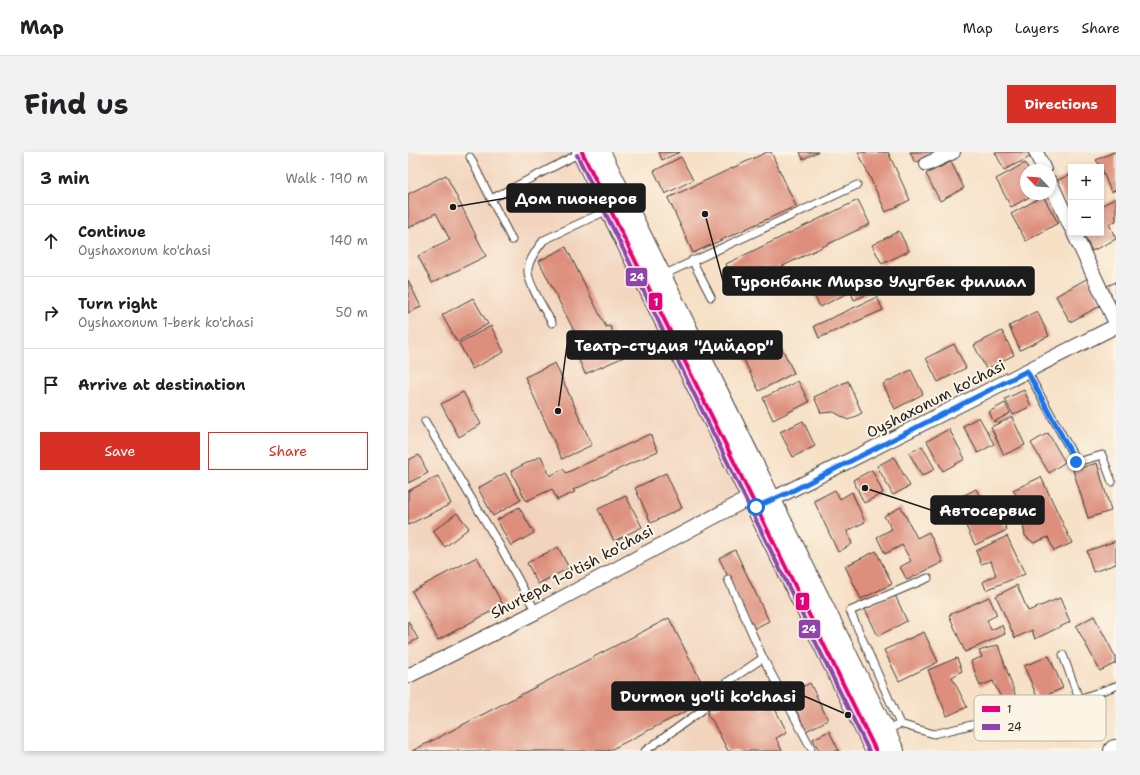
<!DOCTYPE html>
<html lang="en">
<head>
<meta charset="utf-8">
<style>
	:root { --surface:#fff; --page:#f2f2f2; --text:#202124; --muted:#757577; --line:#e0e0e0; --accent:#d93025 }
	body { margin:0; font-family:"Shantell Sans",sans-serif; background:var(--page); color:var(--text) }
	.controls { position:absolute; right:12px; top:12px; display:grid; overflow:hidden; border-radius:0px; box-shadow:0 2px 6px #0003 }
	.controls button { width:36px; height:36px; display:grid; place-items:center; padding:0; border:0; border-bottom:1px solid var(--line); background:var(--surface); color:var(--text); font:20px sans-serif }
	.compass { position:absolute; left:612px; top:12px; width:36px; height:36px; border-radius:50%; background:var(--surface); box-shadow:0 2px 6px #0003; rotate:295deg }
	.stop { position:absolute; width:12px; height:12px; margin:-9px; border:3px solid #1a73e8; border-radius:50%; background:#fff }
	.stop.end { background:#1a73e8; border-color:#fff; box-shadow:0 1px 4px #0008 }
	.list { margin:0; padding:0; list-style:none }
	h2 { display:flex; justify-content:space-between; align-items:center; height:52px; margin:0; padding:0 16px; font-size:17px }
	h2 small { font-size:13px; font-weight:400; color:var(--muted) }
	.list li { display:grid; grid-template-columns:26px 1fr auto; gap:12px; align-items:center; box-sizing:border-box; height:72px; padding:0 16px; border-top:1px solid var(--line) }
	.list b { display:block; font-size:15px; white-space:nowrap }
	.list p { margin:0; font-size:13px; white-space:nowrap; color:var(--muted) }
	.list em { font-size:13px; font-style:normal; color:var(--muted) }
	.actions { display:flex; gap:8px; padding:12px 16px }
	.actions a { flex:1; padding:9px 0; border:1px solid var(--accent); border-radius:0px; text-align:center; font-size:14px; color:var(--accent) }
	.actions .main { background:var(--accent); color:#fff }
	.icon { flex:none; width:22px; height:22px; fill:none; stroke:currentColor; stroke-width:2; stroke-linecap:round; stroke-linejoin:round }
	.map { position:relative; flex:none; width:708px; height:599px; overflow:hidden; border-radius:0px }
	header { display:flex; align-items:center; gap:24px; box-sizing:border-box; height:56px; padding:0 20px; background:var(--surface); border-bottom:1px solid var(--line) }
	header strong { font-size:19px }
	nav { display:flex; gap:22px; margin-inline-start:auto; font-size:14px }
	.intro { display:flex; align-items:center; justify-content:space-between; box-sizing:border-box; height:96px; padding:0 24px }
	h1 { margin:0; font-size:28px }
	.button { padding:10px 18px; border-radius:0px; background:var(--accent); color:#fff; font-size:14px; font-weight:700 }
	main { display:flex; gap:24px; padding:0 24px }
	aside { flex:1; background:var(--surface); border-radius:0px; box-shadow:0 2px 6px #0003 }
	.map>svg:first-child { display:block }
	.built { fill:#f2d4be }
	.building { fill:#dd8e7c }
	.lines { fill:none; stroke-linecap:round; stroke-linejoin:round }
	.service-casing { stroke:#3d3936; stroke-width:9 }
	.minor-casing { stroke:#3d3936; stroke-width:16 }
	.secondary-casing { stroke:#3d3936; stroke-width:22 }
	.primary-casing { stroke:#3d3936; stroke-width:24 }
	.service { stroke:#fff; stroke-width:7 }
	.minor { stroke:#fff; stroke-width:14 }
	.secondary { stroke:#fff; stroke-width:20 }
	.primary { stroke:#fff; stroke-width:22 }
	.bus-1-casing { stroke:#fcf5e5; stroke-width:7 }
	.bus-2-casing { stroke:#fcf5e5; stroke-width:7 }
	.bus-1 { stroke:#e5007d; stroke-width:4 }
	.bus-2 { stroke:#8e44ad; stroke-width:4 }
	.route { stroke:#1a73e8; stroke-width:5 }
	.labels { text-anchor:middle; stroke-width:4; stroke-linejoin:round; paint-order:stroke }
	.street-label { font-size:15px; fill:#1c1c1c; stroke:#fcf5e5 }
	.key { fill:#fcf5e5; stroke:#b9b4a9; stroke-width:1 }
	.key-label { font-size:11px; fill:#1c1c1c }
	.leader { fill:none; stroke:#1c1c1c; stroke-width:1.5 }
	.callout-dot { fill:#1c1c1c; stroke:#fcf5e5; stroke-width:1.5 }
	.callout { fill:#1c1c1c; stroke:#1c1c1c; stroke-width:1.5 }
	.callout-label { font-size:16px; text-anchor:middle; font-weight:bold; fill:#fff }
	.line-badge { stroke:#fcf5e5; stroke-width:1.5 }
	.badge-label { font-size:11px; text-anchor:middle; font-weight:bold; fill:#fff }
</style>
</head>
<body>
<header>
<strong>Map</strong>
<nav><a>Map</a><a>Layers</a><a>Share</a></nav>
</header>
<div class="intro"><h1>Find us</h1><a class="button">Directions</a></div>
<main>
<aside>
<h2>3 min<small>Walk · 190 m</small></h2>
<ul class="list">
<li><svg class="icon" aria-label="ahead" viewBox="0 0 24 24"><path d="M12 20V5M6 11l6-6 6 6"/></svg><div><b>Continue</b><p>Oyshaxonum ko'chasi</p></div><em>140 m</em></li>
<li><svg class="icon" aria-label="right" viewBox="0 0 24 24"><path d="M7 20v-9h11M14 6l5 5-5 5"/></svg><div><b>Turn right</b><p>Oyshaxonum 1-berk ko'chasi</p></div><em>50 m</em></li>
<li><svg class="icon" aria-label="arrive" viewBox="0 0 24 24"><path d="M6 21V4h12l-3 4 3 4H6"/></svg><div><b>Arrive at destination</b></div></li>
</ul>
<div class="actions"><a class="main">Save</a><a>Share</a></div>
</aside>
<div class="map">
<svg width="708" height="599" viewBox="0 0 708 599">
	<rect width="100%" height="100%" fill="#fcf5e5"/>
	<filter id="ink" filterUnits="userSpaceOnUse"><feTurbulence type="fractalNoise" baseFrequency=".025" numOctaves="2"/><feDisplacementMap in="SourceGraphic" scale="8" xChannelSelector="R" yChannelSelector="G"/><feConvolveMatrix kernelMatrix="1 2 1 2 8 2 1 2 1" color-interpolation-filters="sRGB"/></filter>
	<filter id="wash" filterUnits="userSpaceOnUse"><feTurbulence type="fractalNoise" baseFrequency=".012" numOctaves="4" result="noise"/><feDisplacementMap in="SourceGraphic" scale="16" xChannelSelector="R" yChannelSelector="G"/><feGaussianBlur stdDeviation="0.9" result="paint"/><feColorMatrix in="noise" values="0 0 0 0 0 0 0 0 0 0 0 0 0 0 0 0 0 1.4 0 .05"/><feComposite in="paint" operator="in"/></filter>
	<g filter="url(#wash)">
		<rect width="100%" height="100%" fill="#f6e0c6"/>
		<path class="built" d="M 0,0 L 174,0 L 468,599 L 0,599 Z"/>
		<g id="blocks">
			<path class="building" d="M 251,0 L 272,0 L 254,8 Z
				M 359,0 L 363,0 L 388,54 L 285,101 L 260,46 Z
				M 392,0 L 410,0 L 395,7 Z
				M 450,0 L 480,0 L 502,48 L 478,60 Z
				M 502,0 L 529,0 L 507,11 Z
				M 587,0 L 620,0 L 622,5 L 596,18 Z
				M 706,0 L 708,0 L 708,38 L 703,40 L 693,15 L 688,8 Z
				M 273,5 L 285,28 L 257,42 L 246,19 Z
				M 543,10 L 556,36 L 532,49 L 518,22 Z
				M 617,11 L 621,18 L 618,18 L 618,42 L 627,42 L 603,55 L 588,27 Z
				M 663,22 L 663,62 L 648,29 Z
				M 38,23 L 78,104 L 24,131 L 10,104 L 42,88 L 28,61 L 0,76 L 0,42 Z
				M 635,44 L 650,71 L 618,89 L 603,62 Z
				M 708,46 L 708,69 L 701,72 L 708,87 L 684,99 L 675,81 L 693,81 L 693,54 Z
				M 450,48 L 462,72 L 329,136 L 318,112 Z
				M 491,79 L 501,99 L 474,112 L 464,93 Z
				M 158,95 L 198,175 L 202,174 L 216,205 L 177,222 L 164,191 L 170,187 L 131,109 Z
				M 473,118 L 480,133 L 446,148 L 440,133 Z
				M 431,123 L 440,141 L 412,155 L 403,137 Z
				M 680,126 L 694,153 L 662,170 L 648,144 Z
				M 0,128 L 13,155 L 0,161 Z
				M 708,130 L 708,151 L 707,152 L 699,134 Z
				M 469,145 L 475,158 L 411,186 L 406,174 Z
				M 65,146 L 80,172 L 49,190 L 34,163 Z
				M 629,159 L 641,184 L 612,198 L 601,174 Z
				M 83,174 L 96,200 L 64,217 L 51,191 Z
				M 594,179 L 606,203 L 578,217 L 566,193 Z
				M 369,186 L 386,221 L 351,239 L 334,204 Z
				M 546,192 L 558,216 L 530,230 L 518,206 Z
				M 147,211 L 184,293 L 154,307 L 117,225 Z
				M 503,218 L 515,242 L 487,257 L 475,232 Z
				M 390,229 L 401,250 L 365,268 L 355,246 Z
				M 440,229 L 454,261 L 440,268 L 426,260 L 413,261 L 406,245 Z
				M 616,238 L 623,254 L 605,263 L 597,247 Z
				M 55,240 L 73,272 L 51,285 L 33,252 Z
				M 597,251 L 602,261 L 586,270 L 581,260 Z
				M 571,265 L 586,292 L 570,301 L 555,274 Z
				M 604,265 L 617,293 L 596,303 L 583,275 Z
				M 395,269 L 407,294 L 385,305 L 372,280 Z
				M 541,277 L 557,307 L 535,319 L 519,289 Z
				M 640,281 L 657,310 L 641,321 L 623,291 Z
				M 242,282 L 250,299 L 165,338 L 167,340 L 149,348 L 144,337 L 118,349 L 103,319 L 133,304 L 142,324 L 155,317 L 158,321 Z
				M 514,294 L 527,317 L 514,324 L 501,301 Z
				M 11,303 L 20,321 L 0,331 L 0,308 Z
				M 486,305 L 502,334 L 485,343 L 469,314 Z
				M 689,311 L 703,359 L 680,366 L 665,318 Z
				M 464,318 L 475,341 L 456,351 L 445,328 Z
				M 97,321 L 113,348 L 85,364 L 70,336 Z
				M 258,321 L 274,356 L 243,371 L 227,336 Z
				M 30,324 L 43,352 L 0,373 L 0,339 Z
				M 633,325 L 664,391 L 646,399 L 640,385 L 626,391 L 617,384 L 615,372 L 620,363 L 605,338 Z
				M 568,337 L 575,350 L 558,359 L 551,346 Z
				M 427,338 L 432,347 L 444,340 L 457,370 L 439,379 L 444,392 L 430,400 L 406,349 Z
				M 218,344 L 234,375 L 206,389 L 190,357 Z
				M 586,351 L 599,378 L 567,393 L 554,366 Z
				M 111,355 L 126,381 L 103,394 L 89,368 Z
				M 493,355 L 509,386 L 521,380 L 535,410 L 499,428 L 492,415 L 503,409 L 494,393 L 477,402 L 469,385 L 484,377 L 476,364 Z
				M 49,361 L 61,376 L 37,395 L 25,379 Z
				M 599,384 L 617,422 L 578,438 L 575,430 L 588,423 L 583,409 L 573,412 L 568,399 Z
				M 708,389 L 708,412 L 685,420 L 679,399 Z
				M 150,395 L 161,416 L 130,432 L 119,411 Z
				M 327,398 L 361,469 L 345,477 L 311,406 Z
				M 468,399 L 484,432 L 453,447 L 437,414 Z
				M 69,405 L 95,453 L 30,488 L 4,439 Z
				M 609,433 L 620,459 L 652,446 L 662,470 L 627,487 L 624,478 L 607,486 L 588,444 Z
				M 487,443 L 499,469 L 470,484 L 457,457 Z
				M 581,445 L 589,463 L 579,468 L 583,478 L 594,473 L 597,482 L 557,500 L 541,463 Z
				M 686,464 L 708,506 L 708,511 L 692,519 L 668,474 Z
				M 261,466 L 302,547 L 200,599 L 4,599 Z
				M 0,469 L 10,487 L 0,492 Z
				M 516,480 L 530,510 L 491,529 L 476,498 Z
				M 590,493 L 608,545 L 595,550 L 585,529 L 572,534 L 563,509 L 574,505 L 571,499 Z
				M 641,504 L 655,536 L 630,547 L 616,514 Z
				M 549,506 L 554,519 L 544,525 L 559,555 L 539,564 L 520,518 Z
				M 402,531 L 420,568 L 398,579 L 380,542 Z
				M 343,537 L 348,540 L 348,547 L 354,558 L 365,553 L 379,580 L 368,586 L 374,599 L 320,599 L 304,568 L 299,564 L 301,557 L 308,557 Z
				M 421,579 L 431,599 L 411,599 L 405,587 Z"/>
		</g>
	</g>
	<g filter="url(#ink)">
		<use href="#blocks" fill-opacity="0" stroke="#3d3936" stroke-width="1"/>
		<g class="lines">
			<g class="service-casing">
				<path id="service" d="M 62,5 L 83,47 L 174,0
					M 83,47 L 104,88
					M 284,108 L 303,145
					M 253,124 L 449,33
					M 144,171 C 138,160 118,129 120,117 C 121,108 130,95 136,88 L 202,57
					M 619,219 L 669,310 L 694,303 L 704,330
					M 17,269 L 92,394 L 128,460
					M 320,427 L 355,506 L 403,596
					M 671,547 L 708,534
					M 492,572 L 442,459 L 520,426
					M 477,579 L 492,572 L 526,582 L 671,547 L 655,503
					M 237,599 L 293,559 L 315,533 L 355,506"/>
			</g>
			<g class="minor-casing">
				<path id="minor" d="M 628,0 L 636,18
					M 519,12 L 545,0
					M 642,30 L 663,75
					M 666,81 L 708,171
					M 363,348 L 708,174
					M 0,524 L 128,460 L 343,345"/>
			</g>
			<g class="secondary-casing">
				<path id="secondary" d="M 174,0 L 468,599
					M 192,0 L 486,599"/>
			</g>
			<g class="primary-casing">
				<path id="primary" d="M 707,599 L 708,599"/>
			</g>
			<use href="#service" class="service"/>
			<use href="#minor" class="minor"/>
			<use href="#secondary" class="secondary"/>
			<use href="#primary" class="primary"/>
			<g class="bus-1-casing">
				<path id="bus-1" d="M 174,0 L 468,599"/>
			</g>
			<g class="bus-2-casing">
				<path id="bus-2" d="M 169,3 L 461,599"/>
			</g>
			<use href="#bus-1" class="bus-1"/>
			<use href="#bus-2" class="bus-2"/>
		</g>
	</g>
	<g class="lines" filter="url(#ink)">
		<path class="route" d="M 348,355 L 382,340 L 619,219 L 668,310"/>
	</g>
	<g class="labels">
		<g class="street-label">
			<text transform="translate(528 247) rotate(-27)" y="5">Oyshaxonum ko'chasi</text>
			<text transform="translate(164 420) rotate(-28)" y="5">Shurtepa 1-o'tish ko'chasi</text>
		</g>
	</g>
	<rect x="566" y="543" width="132" height="46" rx="6" class="key"/>
	<rect x="574" y="554" width="18" height="6" fill="#e5007d"/>
	<rect x="574" y="572" width="18" height="6" fill="#8e44ad"/>
	<g class="key-label">
		<text x="599" y="561">1</text>
		<text x="599" y="579">24</text>
	</g>
	<path class="leader" d="M45 55L99 46M297 62L315 129M150 259L159 193M457 336L523 358M440 563L396 544"/>
	<g class="callout-dot">
		<circle cx="45" cy="55" r="4"/>
		<circle cx="297" cy="62" r="4"/>
		<circle cx="150" cy="259" r="4"/>
		<circle cx="457" cy="336" r="4"/>
		<circle cx="440" cy="563" r="4"/>
	</g>
	<g class="callout">
		<rect x="99" y="32" width="138" height="28" rx="4"/>
		<rect x="315" y="115" width="311" height="28" rx="4"/>
		<rect x="159" y="179" width="215" height="28" rx="4"/>
		<rect x="523" y="344" width="113" height="28" rx="4"/>
		<rect x="204" y="530" width="192" height="28" rx="4"/>
	</g>
	<g class="callout-label">
		<text x="168" y="52">Дом пионеров</text>
		<text x="471" y="135">Туронбанк Мирзо Улугбек филиал</text>
		<text x="266" y="199">Театр-студия "Дийдор"</text>
		<text x="580" y="364">Автосервис</text>
		<text x="300" y="550">Durmon yo'li ko'chasi</text>
	</g>
	<g class="line-badge">
		<rect x="217" y="115" width="23" height="20" rx="4" fill="#8e44ad"/>
		<rect x="240" y="140" width="15" height="19" rx="4" fill="#e5007d"/>
		<rect x="387" y="440" width="15" height="19" rx="4" fill="#e5007d"/>
		<rect x="390" y="467" width="23" height="20" rx="4" fill="#8e44ad"/>
	</g>
	<g class="badge-label">
		<text x="229" y="129">24</text>
		<text x="248" y="154">1</text>
		<text x="394" y="453">1</text>
		<text x="401" y="481">24</text>
	</g>
</svg>
<div class="controls">
<button>+</button>
<button>−</button>
</div>
<svg class="compass" viewBox="-18 -18 36 36"><path d="M0-13l5 13h-10z" fill="#e53935"/><path d="M0 13l5-13h-10z" fill="#757577"/></svg>
<div class="stop" style="left:348px;top:355px"></div>
<div class="stop end" style="left:668px;top:310px"></div>
</div>
</main>
</body>
</html>
